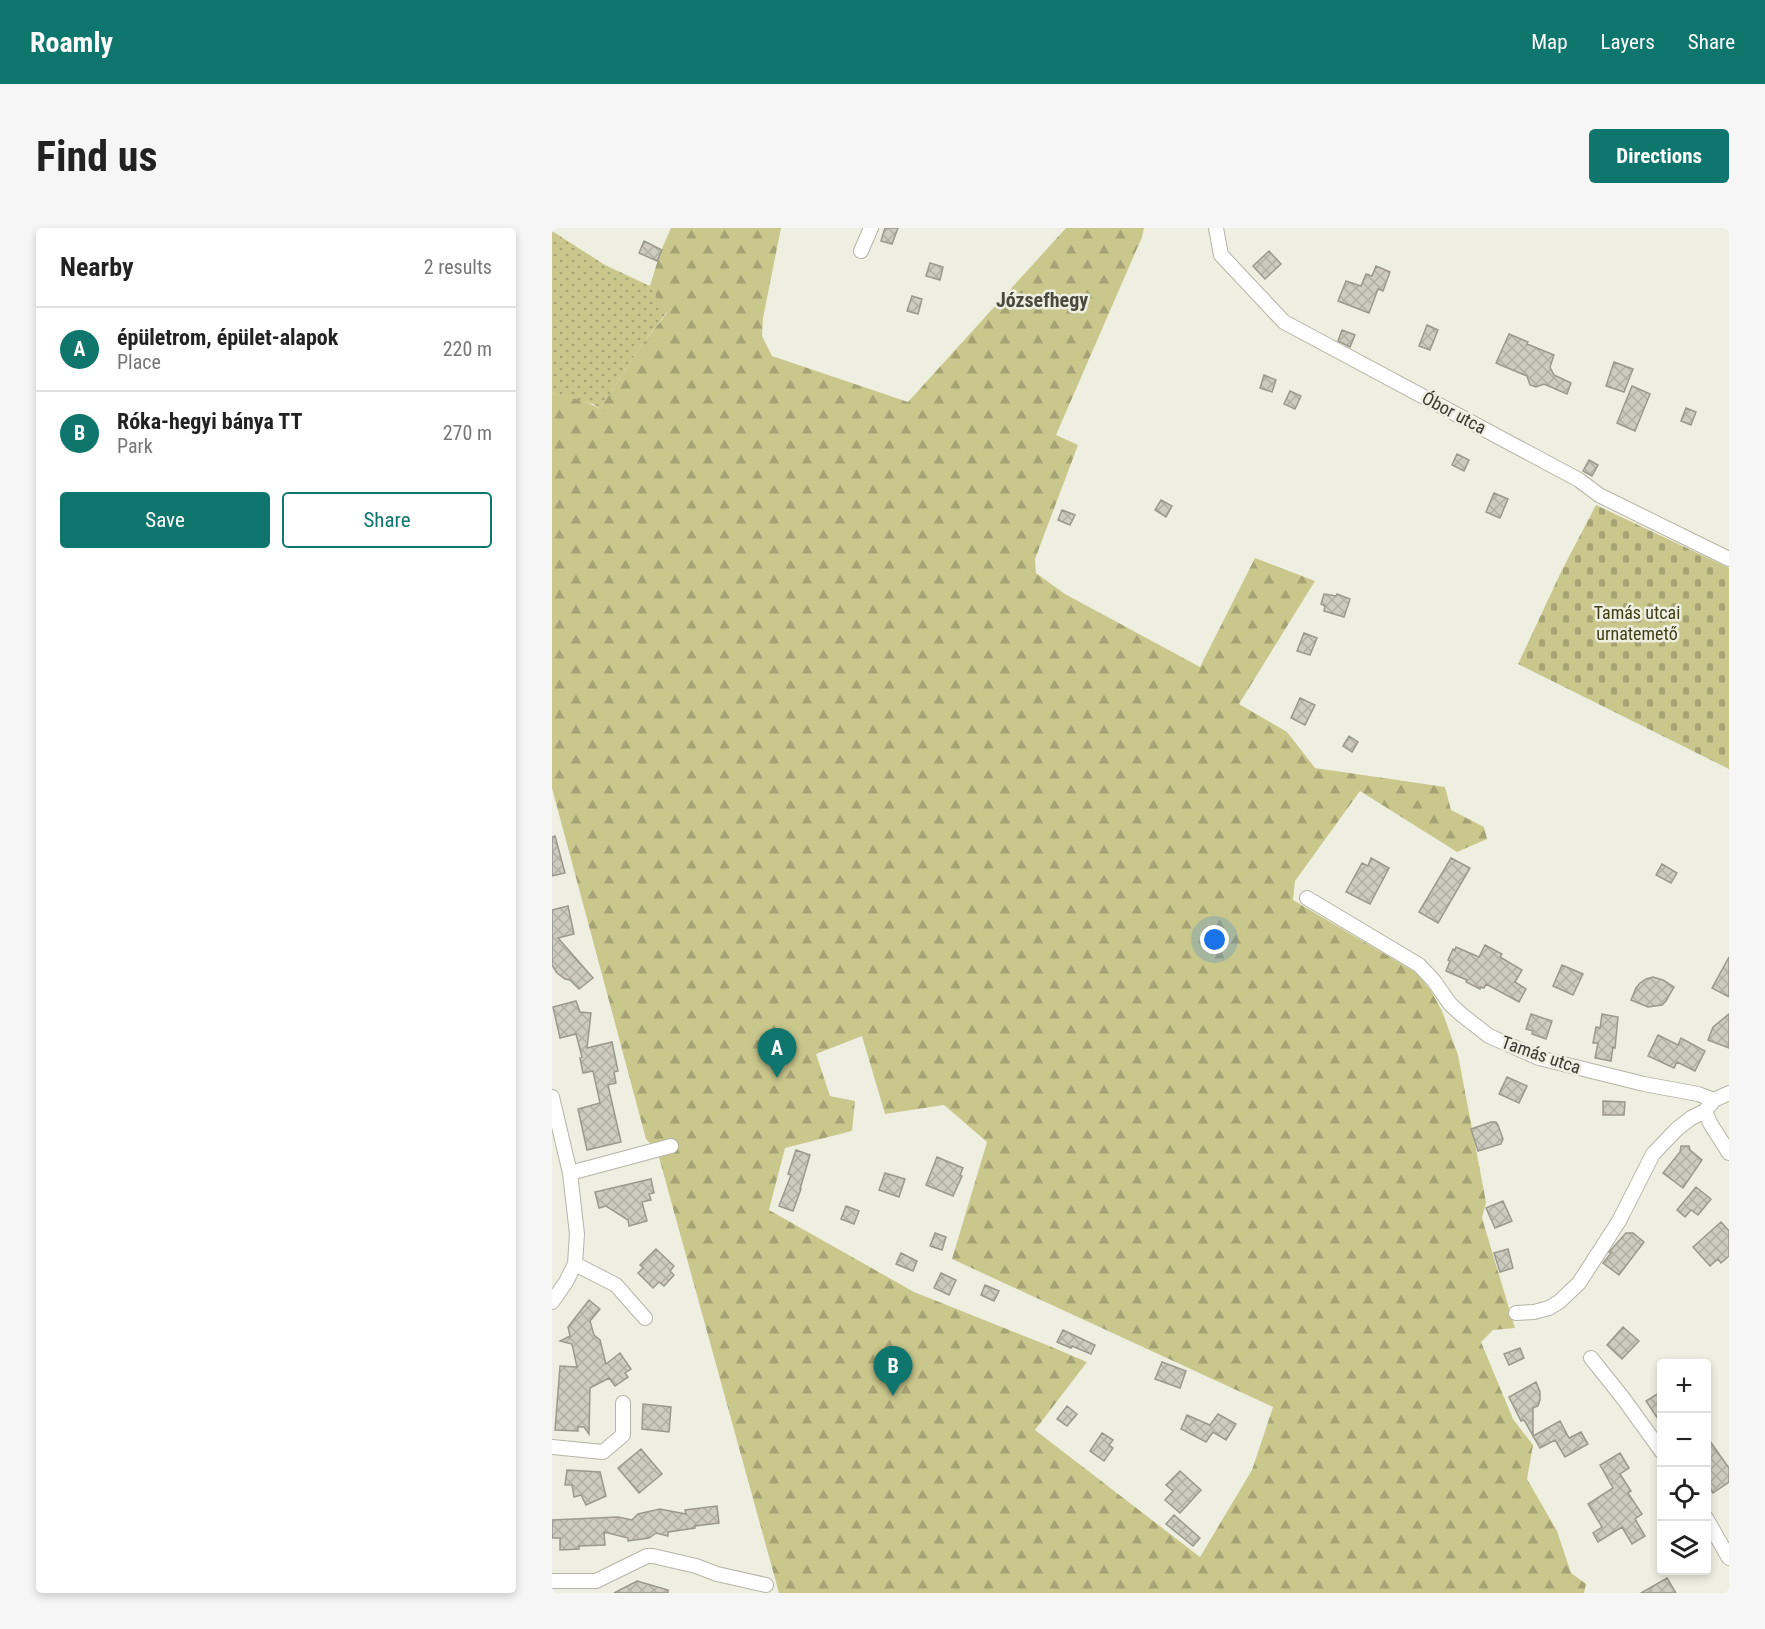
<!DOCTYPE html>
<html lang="en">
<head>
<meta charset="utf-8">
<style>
	:root { --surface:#fff; --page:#f6f6f6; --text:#222; --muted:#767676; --line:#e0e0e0; --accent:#0f766e }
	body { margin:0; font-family:"Roboto Condensed",sans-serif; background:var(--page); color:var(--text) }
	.controls { position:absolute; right:18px; bottom:18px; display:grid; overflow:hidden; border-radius:6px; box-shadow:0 3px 9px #0003 }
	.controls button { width:54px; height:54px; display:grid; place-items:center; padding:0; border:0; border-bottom:2px solid var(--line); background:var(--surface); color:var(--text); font:30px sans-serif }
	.you { position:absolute; left:663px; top:712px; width:21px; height:21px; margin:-15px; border:4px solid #fff; border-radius:50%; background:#1a73e8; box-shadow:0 0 0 9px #1a73e833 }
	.badge { display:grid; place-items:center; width:39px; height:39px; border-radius:50%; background:var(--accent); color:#fff; font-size:20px; font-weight:700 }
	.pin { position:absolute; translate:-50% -50px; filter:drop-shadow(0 2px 3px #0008) }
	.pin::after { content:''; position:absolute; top:32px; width:21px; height:18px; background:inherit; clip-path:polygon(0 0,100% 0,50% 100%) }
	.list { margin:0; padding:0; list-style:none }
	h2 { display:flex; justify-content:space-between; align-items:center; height:78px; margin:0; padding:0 24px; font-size:26px }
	h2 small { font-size:20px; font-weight:400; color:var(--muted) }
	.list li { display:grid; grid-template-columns:39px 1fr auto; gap:18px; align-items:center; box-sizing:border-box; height:84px; padding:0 24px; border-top:2px solid var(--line) }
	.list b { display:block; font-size:22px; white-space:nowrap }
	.list p { margin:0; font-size:20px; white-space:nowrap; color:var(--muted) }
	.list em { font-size:20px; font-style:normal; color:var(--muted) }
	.actions { display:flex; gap:12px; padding:18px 24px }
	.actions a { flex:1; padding:14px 0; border:2px solid var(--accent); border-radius:6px; text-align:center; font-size:21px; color:var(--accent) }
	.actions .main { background:var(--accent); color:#fff }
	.icon { flex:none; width:33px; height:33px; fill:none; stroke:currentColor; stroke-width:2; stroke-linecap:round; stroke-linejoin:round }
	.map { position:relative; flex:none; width:1177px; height:1365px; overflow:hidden; border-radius:6px }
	header { display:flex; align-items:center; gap:36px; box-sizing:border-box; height:84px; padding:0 30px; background:var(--accent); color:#fff }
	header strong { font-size:28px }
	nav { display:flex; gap:33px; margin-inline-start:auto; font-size:21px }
	.intro { display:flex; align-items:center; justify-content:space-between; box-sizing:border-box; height:144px; padding:0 36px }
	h1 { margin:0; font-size:42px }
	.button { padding:15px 27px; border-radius:6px; background:var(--accent); color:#fff; font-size:21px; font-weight:700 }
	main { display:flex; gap:36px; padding:0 36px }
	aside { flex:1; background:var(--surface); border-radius:6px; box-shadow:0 3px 9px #0003 }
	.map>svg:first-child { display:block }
	.grass { fill:url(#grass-dots) }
	.forest { fill:url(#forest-firs); fill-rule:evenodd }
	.cemetery { fill:url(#cemetery-stones) }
	.building { fill:url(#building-cross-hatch); stroke:#99998c; stroke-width:1.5 }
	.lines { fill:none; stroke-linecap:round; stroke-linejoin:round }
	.minor-casing { stroke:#b5b5a7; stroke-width:16 }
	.minor { stroke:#fff; stroke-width:14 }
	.labels { text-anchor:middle; stroke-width:5; stroke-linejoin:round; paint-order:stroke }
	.street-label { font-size:18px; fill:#3b3b36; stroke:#efefe1 }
	.park-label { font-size:18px; fill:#403e16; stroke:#efefe1 }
	.neighbourhood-label { font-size:20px; font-weight:bold; fill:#49493e; stroke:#efefe1 }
</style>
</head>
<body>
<header>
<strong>Roamly</strong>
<nav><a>Map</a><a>Layers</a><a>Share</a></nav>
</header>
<div class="intro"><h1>Find us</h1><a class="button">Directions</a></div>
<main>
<aside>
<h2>Nearby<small>2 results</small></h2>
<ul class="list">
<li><span class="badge">A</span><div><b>épületrom, épület-alapok</b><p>Place</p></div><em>220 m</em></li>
<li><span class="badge">B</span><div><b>Róka-hegyi bánya TT</b><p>Park</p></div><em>270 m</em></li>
</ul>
<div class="actions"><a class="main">Save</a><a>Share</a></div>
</aside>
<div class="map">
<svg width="1177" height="1365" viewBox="0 0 1177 1365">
	<defs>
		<pattern id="grass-dots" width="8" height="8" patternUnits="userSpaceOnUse" patternTransform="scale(1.5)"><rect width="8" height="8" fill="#cac78d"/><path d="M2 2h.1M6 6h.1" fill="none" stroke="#a5a374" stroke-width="1.8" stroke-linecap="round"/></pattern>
		<pattern id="forest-firs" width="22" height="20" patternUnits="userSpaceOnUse" patternTransform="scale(1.5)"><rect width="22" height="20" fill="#cac78d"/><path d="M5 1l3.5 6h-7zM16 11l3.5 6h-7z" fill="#a5a374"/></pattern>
		<pattern id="cemetery-stones" width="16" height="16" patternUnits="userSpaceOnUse" patternTransform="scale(1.5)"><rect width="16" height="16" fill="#cac78d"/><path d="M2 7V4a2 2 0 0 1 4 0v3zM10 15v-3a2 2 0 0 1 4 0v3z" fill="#a5a374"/></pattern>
		<pattern id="building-cross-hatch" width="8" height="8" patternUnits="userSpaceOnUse" patternTransform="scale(1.5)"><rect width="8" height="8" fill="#cccbbd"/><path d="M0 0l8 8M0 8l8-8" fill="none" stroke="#b0afa3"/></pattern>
	</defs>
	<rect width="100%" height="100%" fill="#efefe1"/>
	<path class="grass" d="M 0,3 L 53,37 L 98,58 L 115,84 L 88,119 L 48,181 L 41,176 L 0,165 Z"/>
	<path class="forest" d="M 119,0 L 229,0 L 211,90 L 210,108 L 220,128 L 356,174 L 514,0 L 592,0 L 590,9 L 504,207 L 526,217 L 483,331 L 484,345 L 513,366 L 648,439 L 703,330 L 763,353 L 687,476 L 735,504 L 763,540 L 893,559 L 899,582 L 932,599 L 935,611 L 905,624 L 808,563 L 743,653 L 741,672 L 865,745 L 879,763 L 890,783 L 906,827 L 934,974 L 930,990 L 963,1100 L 941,1102 L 929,1114 L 961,1191 L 981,1217 L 975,1251 L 1005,1303 L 1019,1345 L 1034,1356 L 1032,1365 L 227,1365 L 105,922 L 94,911 L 0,560 L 0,165 C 17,169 34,172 48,181 L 88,119 L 115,85 L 98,58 L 108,25 ZM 310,808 L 333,886 L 392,877 L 435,914 L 400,1031 L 721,1179 L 700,1242 L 648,1329 L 483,1202 L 535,1134 L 495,1117 L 362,1064 L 217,982 L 233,920 L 300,903 L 303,873 L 278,868 L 264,826 Z"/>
	<path class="cemetery" d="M 1044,277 L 1177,340 L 1177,541 L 966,436 L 1009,344 Z"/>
	<path class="building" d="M 333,0 L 346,0 L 340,16 L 329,13 Z
		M 92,13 L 110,22 L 105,33 L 87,25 Z
		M 717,23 L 729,36 L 713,51 L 701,38 Z
		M 378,35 L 391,39 L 388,52 L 374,48 Z
		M 824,38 L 838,44 L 831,63 L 826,61 L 817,85 L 786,73 L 794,53 L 809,58 L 814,46 L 820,48 Z
		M 360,68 L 370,71 L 366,86 L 355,83 Z
		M 875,97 L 886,102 L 878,122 L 867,118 Z
		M 790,102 L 803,107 L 798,119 L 786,113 Z
		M 957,106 L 976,114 L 975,116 L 1002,127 L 998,139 L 1002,147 L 1019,155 L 1015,166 L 992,156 L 984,159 L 978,157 L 975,148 L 944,135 Z
		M 1062,134 L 1081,141 L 1072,164 L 1054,158 Z
		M 712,147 L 724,152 L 720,164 L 708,160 Z
		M 1080,158 L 1098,166 L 1083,203 L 1065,195 Z
		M 738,163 L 749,168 L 743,181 L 732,176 Z
		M 1134,180 L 1144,184 L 1139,197 L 1129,193 Z
		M 905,226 L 917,232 L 912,243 L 900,237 Z
		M 1037,232 L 1046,237 L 1040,248 L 1031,243 Z
		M 942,265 L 956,271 L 948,290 L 934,284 Z
		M 609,272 L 620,278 L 614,289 L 603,282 Z
		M 510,282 L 523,287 L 518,297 L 506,292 Z
		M 772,366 L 784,368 L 785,366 L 798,371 L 792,389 L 772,383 L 773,378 L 769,376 Z
		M 752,405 L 765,410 L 758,427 L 745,423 Z
		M 748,470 L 763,477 L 753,497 L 739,490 Z
		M 797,508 L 806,514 L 800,524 L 791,518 Z
		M 3,608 L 13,645 L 0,648 L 0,609 Z
		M 819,630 L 837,640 L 818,676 L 794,664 L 810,635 L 816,638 Z
		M 899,630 L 918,640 L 886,695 L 867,684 Z
		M 1110,636 L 1125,645 L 1119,655 L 1104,647 Z
		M 16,678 L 22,706 L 6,710 L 41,750 L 27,761 L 18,752 L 13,751 L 5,745 L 0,737 L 0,682 Z
		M 933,717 L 950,726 L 948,729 L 970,742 L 963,754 L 974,761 L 967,774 L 934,756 L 932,760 L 929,759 L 928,761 L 914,754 L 915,752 L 894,743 L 898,733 L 896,732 L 901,721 L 903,722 L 904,719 L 927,729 Z
		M 1177,729 L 1177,769 L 1160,760 Z
		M 1010,737 L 1031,746 L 1021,767 L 1001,758 Z
		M 1101,749 L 1111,752 L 1122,759 L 1114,773 L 1110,777 L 1096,779 L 1079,772 L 1084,760 L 1088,755 L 1094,751 Z
		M 24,773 L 28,784 L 39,785 L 35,820 L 60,814 L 66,843 L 62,844 L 64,855 L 56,857 L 69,914 L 35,922 L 26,881 L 48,875 L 41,843 L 31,845 L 28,830 L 30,829 L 24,806 L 8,810 L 1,779 Z
		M 979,786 L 1000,793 L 994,811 L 980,806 L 981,803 L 974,801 Z
		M 1050,786 L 1066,789 L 1063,820 L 1061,819 L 1059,833 L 1043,830 L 1046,815 L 1041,815 L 1044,799 L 1048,800 Z
		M 1177,786 L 1177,820 L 1156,812 L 1161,799 Z
		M 1106,807 L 1126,817 L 1129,810 L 1153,823 L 1143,843 L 1125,834 L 1122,840 L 1096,828 Z
		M 955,849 L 975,858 L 967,875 L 947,866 Z
		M 1051,873 L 1073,874 L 1072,887 L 1051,887 Z
		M 939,894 L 944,894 L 946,897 L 951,911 L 949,916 L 926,923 L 919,901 Z
		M 1129,918 L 1137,918 L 1138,922 L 1150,932 L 1131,960 L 1111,945 L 1128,924 Z
		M 244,922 L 258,927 L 248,961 L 249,961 L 241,983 L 227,978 L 239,947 L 236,946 Z
		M 385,929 L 411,940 L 408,947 L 410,948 L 401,968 L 374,957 Z
		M 333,945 L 353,951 L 347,969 L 327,962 Z
		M 99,951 L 102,965 L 97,966 L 99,972 L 90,974 L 95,993 L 77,998 L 76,992 L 54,978 L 47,980 L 43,964 Z
		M 1144,959 L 1159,971 L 1146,987 L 1139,982 L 1133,989 L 1125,982 Z
		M 951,973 L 960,993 L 943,1000 L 934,980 Z
		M 294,978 L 307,983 L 302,996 L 289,991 Z
		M 1169,994 L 1177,1003 L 1177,1028 L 1169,1035 L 1166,1031 L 1158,1038 L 1141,1019 Z
		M 383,1005 L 394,1009 L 390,1022 L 378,1018 Z
		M 1074,1005 L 1081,1005 L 1092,1014 L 1067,1047 L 1051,1035 L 1059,1025 L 1057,1024 Z
		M 104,1021 L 122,1038 L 118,1043 L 122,1047 L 112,1058 L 107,1054 L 101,1060 L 86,1045 L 91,1040 L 88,1037 Z
		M 956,1021 L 961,1040 L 948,1044 L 942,1025 Z
		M 349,1025 L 365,1033 L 361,1043 L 344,1036 Z
		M 389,1045 L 404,1052 L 397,1067 L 382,1060 Z
		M 433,1057 L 447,1063 L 442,1073 L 429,1067 Z
		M 37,1072 L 48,1081 L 38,1093 L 42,1107 L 48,1112 L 54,1136 L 68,1125 L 79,1141 L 73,1145 L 76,1149 L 63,1158 L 57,1150 L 38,1160 L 37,1206 L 32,1199 L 26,1199 L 26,1203 L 3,1202 L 8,1138 L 25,1139 L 20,1116 L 8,1113 L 18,1108 L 16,1099 Z
		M 1071,1099 L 1087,1113 L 1070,1131 L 1055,1117 Z
		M 511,1102 L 543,1117 L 539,1126 L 520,1118 L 519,1120 L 505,1114 Z
		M 968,1120 L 972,1130 L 957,1137 L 952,1126 Z
		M 610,1134 L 634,1143 L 628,1160 L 603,1151 Z
		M 984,1154 L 988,1164 L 988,1172 L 986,1178 L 981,1180 L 981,1208 L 1008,1193 L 1017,1210 L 1029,1204 L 1036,1216 L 1013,1229 L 1003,1212 L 988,1220 L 972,1192 L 969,1193 L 957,1169 Z
		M 1110,1163 L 1110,1197 L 1094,1173 Z
		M 91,1176 L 119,1179 L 117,1204 L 90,1201 Z
		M 515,1178 L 525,1186 L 515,1198 L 505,1191 Z
		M 666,1186 L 684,1196 L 674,1212 L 661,1204 L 654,1214 L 629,1201 L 635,1187 L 658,1197 Z
		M 550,1205 L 561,1212 L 557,1217 L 561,1220 L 552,1233 L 538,1223 Z
		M 1155,1209 L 1177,1240 L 1177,1254 L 1161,1265 L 1155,1255 Z
		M 89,1221 L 110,1246 L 87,1265 L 66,1240 Z
		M 1068,1225 L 1077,1240 L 1068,1246 L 1079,1263 L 1076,1265 L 1090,1286 L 1083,1291 L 1093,1308 L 1080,1316 L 1070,1299 L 1046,1314 L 1041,1305 L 1050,1299 L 1036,1276 L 1061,1260 L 1048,1237 Z
		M 15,1242 L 48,1244 L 54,1268 L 34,1277 L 29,1267 L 22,1269 L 20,1257 L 13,1257 Z
		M 628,1243 L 649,1262 L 628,1285 L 613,1272 L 621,1263 L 614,1257 Z
		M 165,1278 L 167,1295 L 143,1298 L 143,1300 L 116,1304 L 116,1308 L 104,1305 L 97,1310 L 76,1313 L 76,1310 L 52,1304 L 53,1317 L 27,1318 L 27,1321 L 8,1322 L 8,1310 L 0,1310 L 0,1292 L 66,1289 L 80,1292 L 86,1286 L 108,1281 L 134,1286 L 133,1282 Z
		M 622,1287 L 648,1310 L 641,1318 L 614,1296 Z
		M 1115,1350 L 1124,1365 L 1089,1365 Z
		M 85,1353 L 116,1362 L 116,1365 L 62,1365 Z"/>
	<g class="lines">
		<g class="minor-casing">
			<path id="minor" d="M 664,0 L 669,27 L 732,94 L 1027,252 L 1047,267 L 1177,331
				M 309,23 L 319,0
				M 755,670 L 867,737 L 882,753 L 898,776 L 910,787 L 937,808 L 987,830 L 1092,856 L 1146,866 L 1162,872
				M 0,869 L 18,945 L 25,1006 L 23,1036 L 14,1054 L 0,1074
				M 1153,883 L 1158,895 L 1177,925
				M 18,945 L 119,918
				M 23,1036 L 64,1057 L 93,1090
				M 964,1085 L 982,1084 L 997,1080 L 1007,1074 L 1027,1055 L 1067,993 L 1101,926 L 1125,901 L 1139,890 L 1153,883 L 1162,872 L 1177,865
				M 1039,1130 L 1071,1170 L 1110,1224
				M 0,1219 L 51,1224 L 71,1207 L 71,1175
				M 1154,1290 L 1177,1330
				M 0,1353 L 44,1353 L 95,1328 L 101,1328 L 144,1338 L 165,1346 L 214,1357"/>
		</g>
		<use href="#minor" class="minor"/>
	</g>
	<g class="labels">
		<g class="street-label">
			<text transform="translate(902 185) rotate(28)" y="6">Óbor utca</text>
			<text transform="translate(989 827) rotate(19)" y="6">Tamás utca</text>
		</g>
		<g class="park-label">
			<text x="1085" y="391">Tamás utcai<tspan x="1085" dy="21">urnatemető</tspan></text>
		</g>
		<g class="neighbourhood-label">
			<text x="490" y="79">Józsefhegy</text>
		</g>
	</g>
</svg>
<div class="controls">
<button>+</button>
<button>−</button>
<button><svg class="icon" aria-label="locate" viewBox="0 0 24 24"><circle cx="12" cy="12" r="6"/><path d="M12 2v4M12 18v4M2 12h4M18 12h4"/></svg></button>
<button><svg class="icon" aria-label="layers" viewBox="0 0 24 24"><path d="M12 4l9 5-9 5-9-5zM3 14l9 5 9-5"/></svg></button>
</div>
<div class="you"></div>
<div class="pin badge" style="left:225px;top:850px">A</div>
<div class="pin badge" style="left:341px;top:1168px">B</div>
</div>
</main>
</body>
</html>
